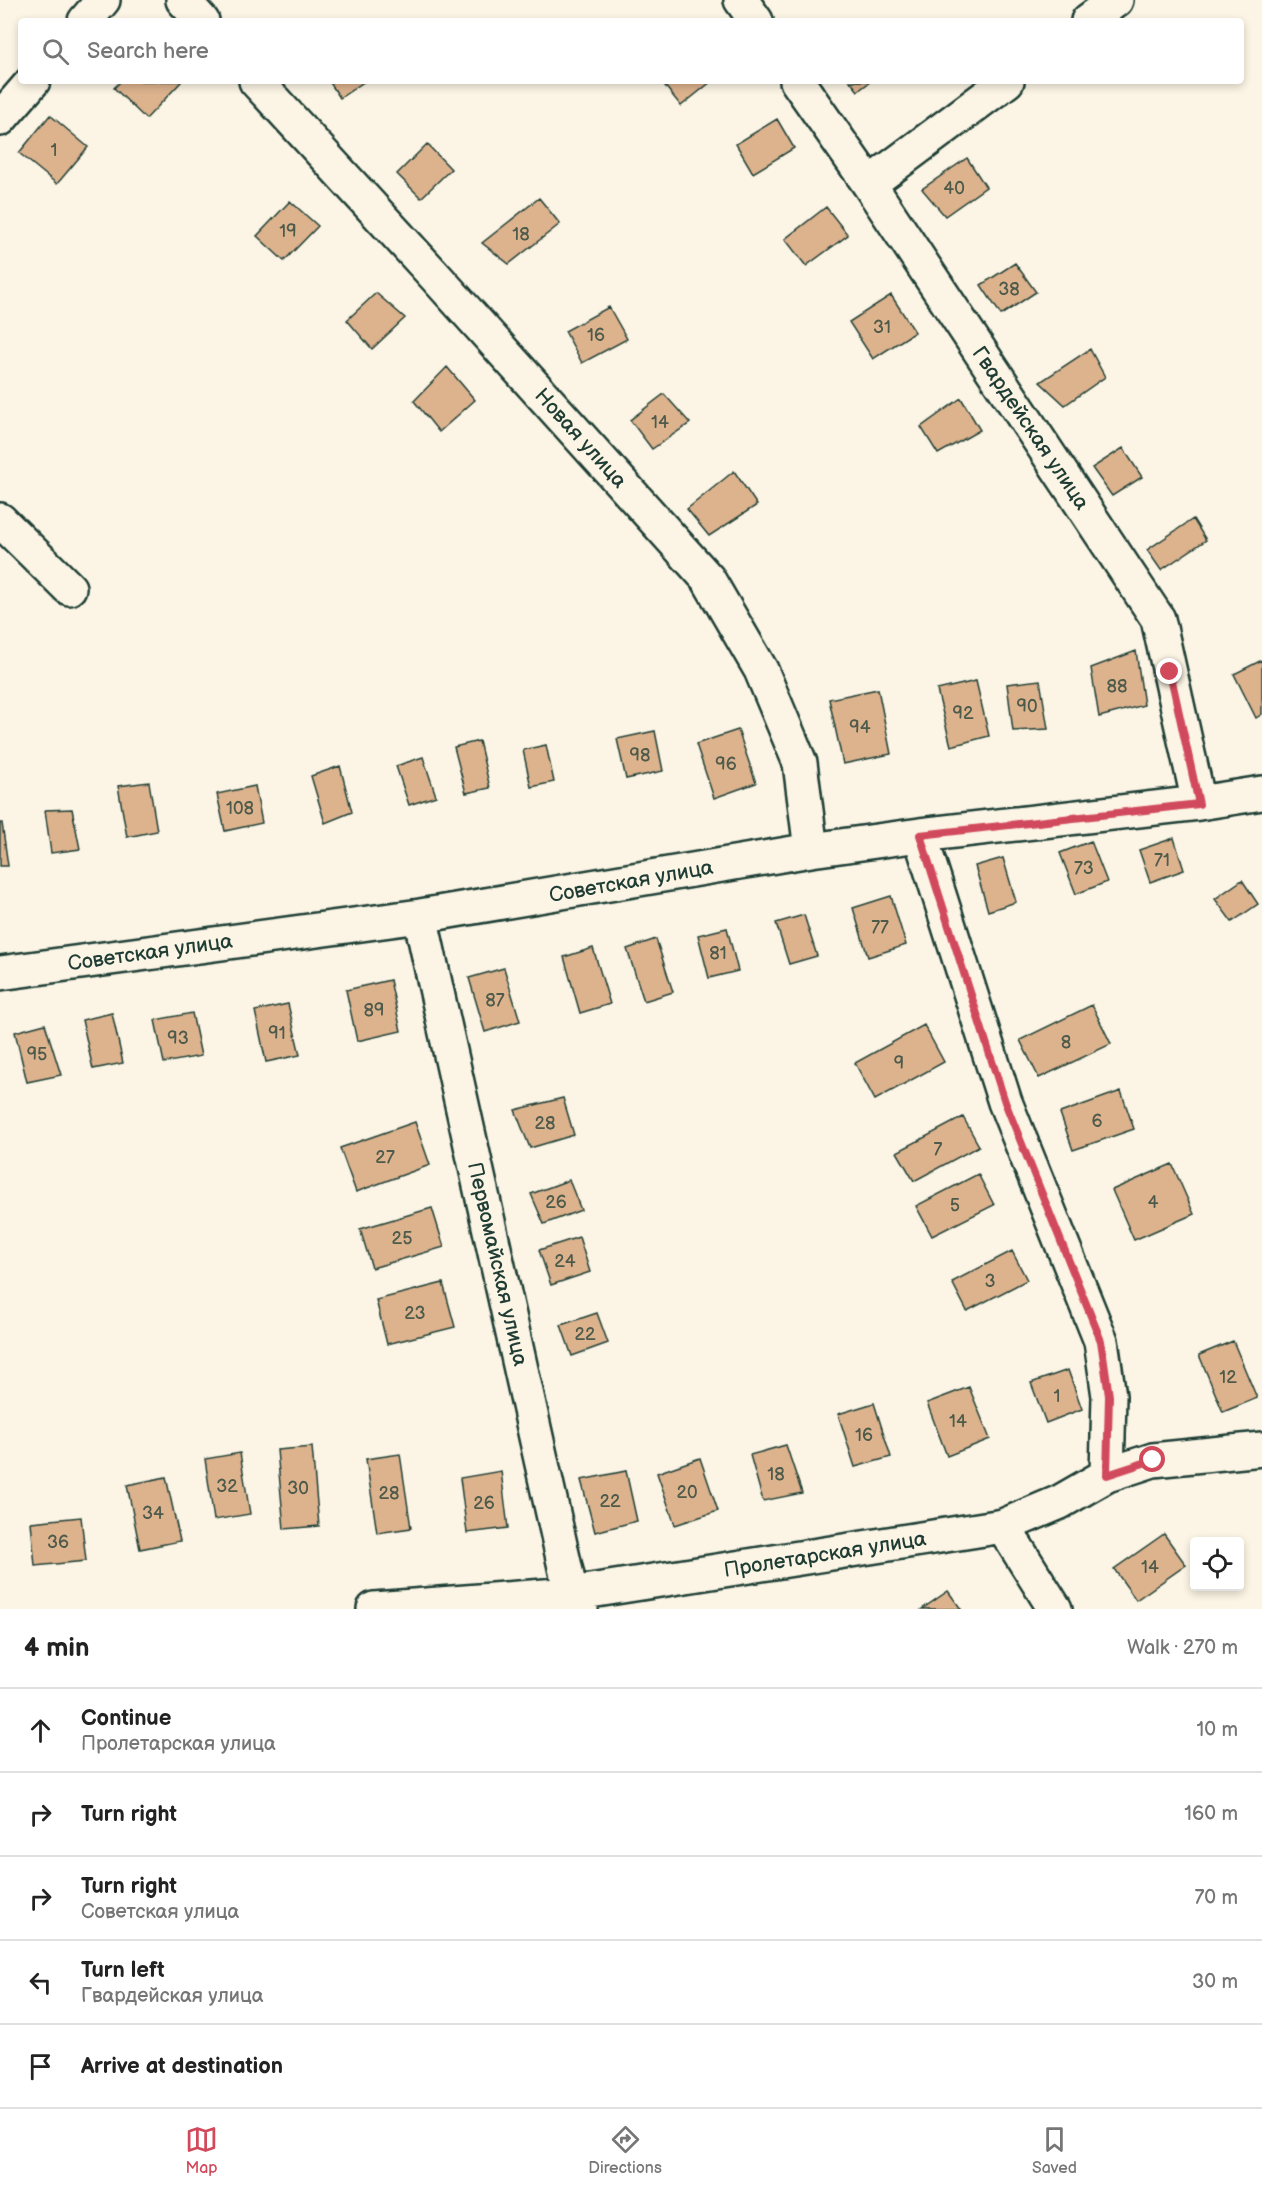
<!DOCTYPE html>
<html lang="en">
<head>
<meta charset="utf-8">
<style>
	:root { --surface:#fff; --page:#f2f2f2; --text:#222; --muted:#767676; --line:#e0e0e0; --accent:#d1495b }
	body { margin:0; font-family:"Balsamiq Sans",sans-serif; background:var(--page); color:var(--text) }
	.controls { position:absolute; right:18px; bottom:18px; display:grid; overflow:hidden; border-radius:6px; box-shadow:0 3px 9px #0003 }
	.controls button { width:54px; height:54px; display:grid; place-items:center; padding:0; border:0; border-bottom:2px solid var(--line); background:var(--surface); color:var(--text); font:30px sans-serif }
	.stop { position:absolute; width:18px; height:18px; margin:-14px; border:4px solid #d1495b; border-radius:50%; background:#fff }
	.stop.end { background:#d1495b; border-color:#fff; box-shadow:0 2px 6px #0008 }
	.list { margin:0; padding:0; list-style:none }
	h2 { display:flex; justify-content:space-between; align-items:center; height:78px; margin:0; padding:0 24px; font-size:26px }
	h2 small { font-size:20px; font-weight:400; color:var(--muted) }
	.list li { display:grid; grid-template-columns:39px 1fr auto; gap:18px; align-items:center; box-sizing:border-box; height:84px; padding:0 24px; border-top:2px solid var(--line) }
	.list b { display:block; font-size:22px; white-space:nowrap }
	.list p { margin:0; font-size:20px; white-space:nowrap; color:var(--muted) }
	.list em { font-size:20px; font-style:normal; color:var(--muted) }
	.icon { flex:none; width:33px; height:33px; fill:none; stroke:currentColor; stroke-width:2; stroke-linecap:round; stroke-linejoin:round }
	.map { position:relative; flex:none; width:1262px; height:1609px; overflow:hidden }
	.search { position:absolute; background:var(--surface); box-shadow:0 3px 9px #0003; left:18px; right:18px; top:18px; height:66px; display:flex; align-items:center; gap:15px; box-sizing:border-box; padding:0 21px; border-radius:6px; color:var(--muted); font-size:22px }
	.sheet { height:498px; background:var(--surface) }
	nav { display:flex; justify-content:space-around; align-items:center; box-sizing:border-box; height:84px; border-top:2px solid var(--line); background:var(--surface); font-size:16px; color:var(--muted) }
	nav a { display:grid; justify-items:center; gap:3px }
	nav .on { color:var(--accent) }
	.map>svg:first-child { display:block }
	.building { fill:#ddb38e; stroke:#1f3d34; stroke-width:1.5 }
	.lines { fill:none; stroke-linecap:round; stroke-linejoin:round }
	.minor-casing { stroke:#1f3d34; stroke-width:38 }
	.minor { stroke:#fcf5e5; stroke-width:33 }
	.route { stroke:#d1495b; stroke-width:8 }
	.labels { text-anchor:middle; stroke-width:6; stroke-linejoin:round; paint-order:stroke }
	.number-label { font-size:18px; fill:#4e5a4a }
	.street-label { font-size:21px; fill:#1f3d34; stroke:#fcf5e5 }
</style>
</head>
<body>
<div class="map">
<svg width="1262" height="1609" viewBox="0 0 1262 1609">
	<rect width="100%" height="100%" fill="#fcf5e5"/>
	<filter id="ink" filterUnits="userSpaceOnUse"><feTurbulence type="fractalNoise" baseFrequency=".0167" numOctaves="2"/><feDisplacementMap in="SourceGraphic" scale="12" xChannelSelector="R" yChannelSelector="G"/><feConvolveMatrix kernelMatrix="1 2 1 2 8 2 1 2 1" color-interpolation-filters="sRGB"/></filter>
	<g filter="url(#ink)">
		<path class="building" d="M 121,81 L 180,81 L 181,82 L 146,119 L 114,88 Z
			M 329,81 L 365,81 L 340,98 Z
			M 661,81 L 712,81 L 681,106 Z
			M 850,81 L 871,81 L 858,91 Z
			M 50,115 L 88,147 L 57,184 L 19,153 Z
			M 777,119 L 794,148 L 753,173 L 736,144 Z
			M 427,144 L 451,169 L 421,198 L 397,174 Z
			M 967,158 L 986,187 L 945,216 L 922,189 Z
			M 539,198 L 560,224 L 509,264 L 482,243 Z
			M 290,201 L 318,226 L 284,261 L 257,236 Z
			M 826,207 L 848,235 L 806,266 L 785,239 Z
			M 1015,263 L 1036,292 L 1001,315 L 981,285 Z
			M 376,293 L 405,318 L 372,349 L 347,320 Z
			M 891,295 L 915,332 L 873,359 L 849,322 Z
			M 609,307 L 627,339 L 582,363 L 565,331 Z
			M 1090,349 L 1105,377 L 1065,405 L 1040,382 Z
			M 447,367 L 475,400 L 439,432 L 414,401 Z
			M 664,394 L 690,423 L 652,449 L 630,420 Z
			M 961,398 L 980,430 L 938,454 L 921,427 Z
			M 1123,448 L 1142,477 L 1112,496 L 1092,468 Z
			M 734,471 L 757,505 L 709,536 L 687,509 Z
			M 1193,519 L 1206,540 L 1161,570 L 1147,550 Z
			M 1136,651 L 1144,705 L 1099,717 L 1091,668 Z
			M 1262,660 L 1262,714 L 1256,718 L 1234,674 Z
			M 1040,680 L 1048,729 L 1013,731 L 1007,684 Z
			M 976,681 L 989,736 L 951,746 L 937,690 Z
			M 878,689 L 891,754 L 843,764 L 829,699 Z
			M 738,730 L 756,783 L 714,798 L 696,744 Z
			M 655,731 L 663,771 L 626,779 L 617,739 Z
			M 479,741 L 490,788 L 466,793 L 454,747 Z
			M 546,745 L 554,782 L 531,787 L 523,750 Z
			M 423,757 L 436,796 L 409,805 L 396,766 Z
			M 340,766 L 352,812 L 325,823 L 311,776 Z
			M 149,782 L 157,831 L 127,837 L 118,786 Z
			M 255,786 L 262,823 L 225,831 L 217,794 Z
			M 72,809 L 80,849 L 51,853 L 45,810 Z
			M 0,823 L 2,823 L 8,866 L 0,866 Z
			M 1174,838 L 1184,870 L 1150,882 L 1139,850 Z
			M 1091,841 L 1107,882 L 1076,894 L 1060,853 Z
			M 1003,858 L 1016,902 L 988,911 L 975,866 Z
			M 1242,880 L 1258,904 L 1232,922 L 1215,899 Z
			M 891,896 L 906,945 L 868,957 L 853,908 Z
			M 804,915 L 817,956 L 789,964 L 776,923 Z
			M 727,928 L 738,971 L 709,978 L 698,935 Z
			M 656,939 L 673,992 L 644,1001 L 627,949 Z
			M 593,948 L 610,1004 L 580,1013 L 564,957 Z
			M 504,968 L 520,1021 L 485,1032 L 469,978 Z
			M 390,980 L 401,1031 L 357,1041 L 346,990 Z
			M 288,1004 L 300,1055 L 266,1062 L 255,1011 Z
			M 1092,1005 L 1111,1044 L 1039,1078 L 1020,1040 Z
			M 112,1013 L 123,1063 L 93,1069 L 82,1020 Z
			M 192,1013 L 201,1056 L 164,1063 L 155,1020 Z
			M 45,1024 L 61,1075 L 27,1082 L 15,1032 Z
			M 924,1025 L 944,1062 L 875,1100 L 855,1063 Z
			M 1121,1091 L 1134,1129 L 1073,1150 L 1060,1113 Z
			M 563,1098 L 574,1135 L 530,1148 L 515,1110 Z
			M 963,1117 L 979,1146 L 914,1181 L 897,1152 Z
			M 415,1122 L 430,1165 L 356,1192 L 340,1148 Z
			M 1172,1164 L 1194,1214 L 1134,1240 L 1112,1190 Z
			M 978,1174 L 994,1205 L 932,1236 L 916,1206 Z
			M 569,1180 L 581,1210 L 544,1224 L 531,1194 Z
			M 432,1208 L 444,1247 L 372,1268 L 360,1229 Z
			M 579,1237 L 590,1272 L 551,1285 L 539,1250 Z
			M 1012,1251 L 1027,1280 L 967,1311 L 952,1282 Z
			M 443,1283 L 455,1327 L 387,1344 L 376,1300 Z
			M 597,1313 L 608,1343 L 572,1356 L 561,1325 Z
			M 1233,1341 L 1257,1398 L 1223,1412 L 1199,1355 Z
			M 1068,1370 L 1082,1409 L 1046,1423 L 1031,1383 Z
			M 969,1387 L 990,1439 L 947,1456 L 927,1403 Z
			M 874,1403 L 891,1457 L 855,1467 L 838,1414 Z
			M 786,1445 L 802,1493 L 763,1501 L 750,1455 Z
			M 312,1447 L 319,1526 L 284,1529 L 277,1450 Z
			M 240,1453 L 250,1514 L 214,1520 L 205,1459 Z
			M 400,1454 L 411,1528 L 377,1533 L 366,1459 Z
			M 700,1458 L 718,1511 L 675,1525 L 657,1473 Z
			M 501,1471 L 508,1528 L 467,1533 L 460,1478 Z
			M 626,1471 L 637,1521 L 595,1532 L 581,1480 Z
			M 166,1477 L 180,1541 L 140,1549 L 127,1485 Z
			M 81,1517 L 86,1561 L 35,1566 L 31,1522 Z
			M 1164,1534 L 1186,1565 L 1136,1600 L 1114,1569 Z
			M 948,1591 L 961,1609 L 922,1609 Z"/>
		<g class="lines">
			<g class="minor-casing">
				<path id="minor" d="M 183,0 L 202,21
					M 741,0 L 756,21
					M 85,21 L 103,0
					M 1088,21 L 1116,0
					M 256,81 L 435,276 L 708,579 L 761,670 L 800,763 L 811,850
					M 797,81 L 869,184 L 1158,619 L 1199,803
					M 0,119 L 33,81
					M 869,184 L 1007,81
					M 0,520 L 69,588
					M 920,835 L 1005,1102 L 1101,1341 L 1109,1396 L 1107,1475
					M 420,916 L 571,1594 L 581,1609
					M 0,973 L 420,916 L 811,850 L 920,835 L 1199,803 L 1262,793
					M 1003,1526 L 1055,1609
					M 374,1609 L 571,1594 L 1003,1526 L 1060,1502 L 1107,1475 L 1153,1460 L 1262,1449"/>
			</g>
			<use href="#minor" class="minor"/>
		</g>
	</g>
	<g class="lines" filter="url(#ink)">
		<path class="route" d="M 1153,1460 L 1107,1475 L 1109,1396 L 1101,1341 L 1005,1102 L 920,835 L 1199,804 L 1170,672"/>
	</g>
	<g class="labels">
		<g class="number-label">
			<text x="54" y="156">1</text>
			<text x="954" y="194">40</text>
			<text x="288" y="237">19</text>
			<text x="521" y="240">18</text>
			<text x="1009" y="295">38</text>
			<text x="882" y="333">31</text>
			<text x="596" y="341">16</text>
			<text x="660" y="428">14</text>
			<text x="1117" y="692">88</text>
			<text x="1027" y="712">90</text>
			<text x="963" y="719">92</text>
			<text x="860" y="733">94</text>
			<text x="640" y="761">98</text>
			<text x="726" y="770">96</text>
			<text x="240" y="814">108</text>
			<text x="1162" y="866">71</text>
			<text x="1084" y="874">73</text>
			<text x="880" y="933">77</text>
			<text x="718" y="959">81</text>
			<text x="495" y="1006">87</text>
			<text x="374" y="1016">89</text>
			<text x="277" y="1039">91</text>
			<text x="178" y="1044">93</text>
			<text x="1066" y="1048">8</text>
			<text x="37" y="1060">95</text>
			<text x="899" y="1069">9</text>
			<text x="1097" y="1127">6</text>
			<text x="545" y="1129">28</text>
			<text x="938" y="1155">7</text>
			<text x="385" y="1163">27</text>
			<text x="556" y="1208">26</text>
			<text x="1153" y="1208">4</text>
			<text x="955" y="1211">5</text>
			<text x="402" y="1244">25</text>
			<text x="565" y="1267">24</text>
			<text x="990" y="1287">3</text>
			<text x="415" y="1319">23</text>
			<text x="585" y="1340">22</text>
			<text x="1228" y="1383">12</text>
			<text x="1057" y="1402">1</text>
			<text x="958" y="1427">14</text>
			<text x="864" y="1441">16</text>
			<text x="776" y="1480">18</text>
			<text x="227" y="1492">32</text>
			<text x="298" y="1494">30</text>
			<text x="687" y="1498">20</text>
			<text x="389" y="1499">28</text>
			<text x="610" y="1507">22</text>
			<text x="484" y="1509">26</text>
			<text x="153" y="1519">34</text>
			<text x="58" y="1548">36</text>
			<text x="1150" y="1573">14</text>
		</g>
		<g class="street-label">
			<text transform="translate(1031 428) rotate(56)" y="7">Гвардейская улица</text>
			<text transform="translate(581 438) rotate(48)" y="7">Новая улица</text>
			<text transform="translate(631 881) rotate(-10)" y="7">Советская улица</text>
			<text transform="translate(150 952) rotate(-8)" y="7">Советская улица</text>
			<text transform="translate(498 1264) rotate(77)" y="7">Первомайская улица</text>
			<text transform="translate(825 1554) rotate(-9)" y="7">Пролетарская улица</text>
		</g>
	</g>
</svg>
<div class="controls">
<button><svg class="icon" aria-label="locate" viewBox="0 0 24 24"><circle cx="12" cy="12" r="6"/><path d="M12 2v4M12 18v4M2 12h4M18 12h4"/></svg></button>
</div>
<div class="stop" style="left:1153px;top:1460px"></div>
<div class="stop end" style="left:1170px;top:672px"></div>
<div class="search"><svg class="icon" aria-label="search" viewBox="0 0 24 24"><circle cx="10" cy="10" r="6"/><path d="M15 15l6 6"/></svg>Search here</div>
</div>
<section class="sheet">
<h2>4 min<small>Walk · 270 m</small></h2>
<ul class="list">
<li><svg class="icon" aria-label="ahead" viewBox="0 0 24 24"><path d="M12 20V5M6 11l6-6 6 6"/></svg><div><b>Continue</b><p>Пролетарская улица</p></div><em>10 m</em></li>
<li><svg class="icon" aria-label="right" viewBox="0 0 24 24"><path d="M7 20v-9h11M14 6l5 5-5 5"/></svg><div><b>Turn right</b></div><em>160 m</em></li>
<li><svg class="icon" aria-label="right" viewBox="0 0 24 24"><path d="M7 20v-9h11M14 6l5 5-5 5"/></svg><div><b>Turn right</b><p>Советская улица</p></div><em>70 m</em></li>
<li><svg class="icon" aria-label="left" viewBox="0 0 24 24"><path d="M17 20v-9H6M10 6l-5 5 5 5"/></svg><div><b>Turn left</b><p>Гвардейская улица</p></div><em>30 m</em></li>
<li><svg class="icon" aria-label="arrive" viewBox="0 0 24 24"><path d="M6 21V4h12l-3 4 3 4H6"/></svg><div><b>Arrive at destination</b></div></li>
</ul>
</section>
<nav>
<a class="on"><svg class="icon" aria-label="map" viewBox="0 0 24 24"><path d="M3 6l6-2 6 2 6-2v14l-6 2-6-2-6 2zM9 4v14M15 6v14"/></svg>Map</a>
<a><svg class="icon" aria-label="directions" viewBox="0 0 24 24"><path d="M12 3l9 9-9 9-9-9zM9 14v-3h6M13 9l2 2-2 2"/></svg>Directions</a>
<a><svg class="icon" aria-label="saved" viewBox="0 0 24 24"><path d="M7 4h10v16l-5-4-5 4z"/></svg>Saved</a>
</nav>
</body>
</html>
